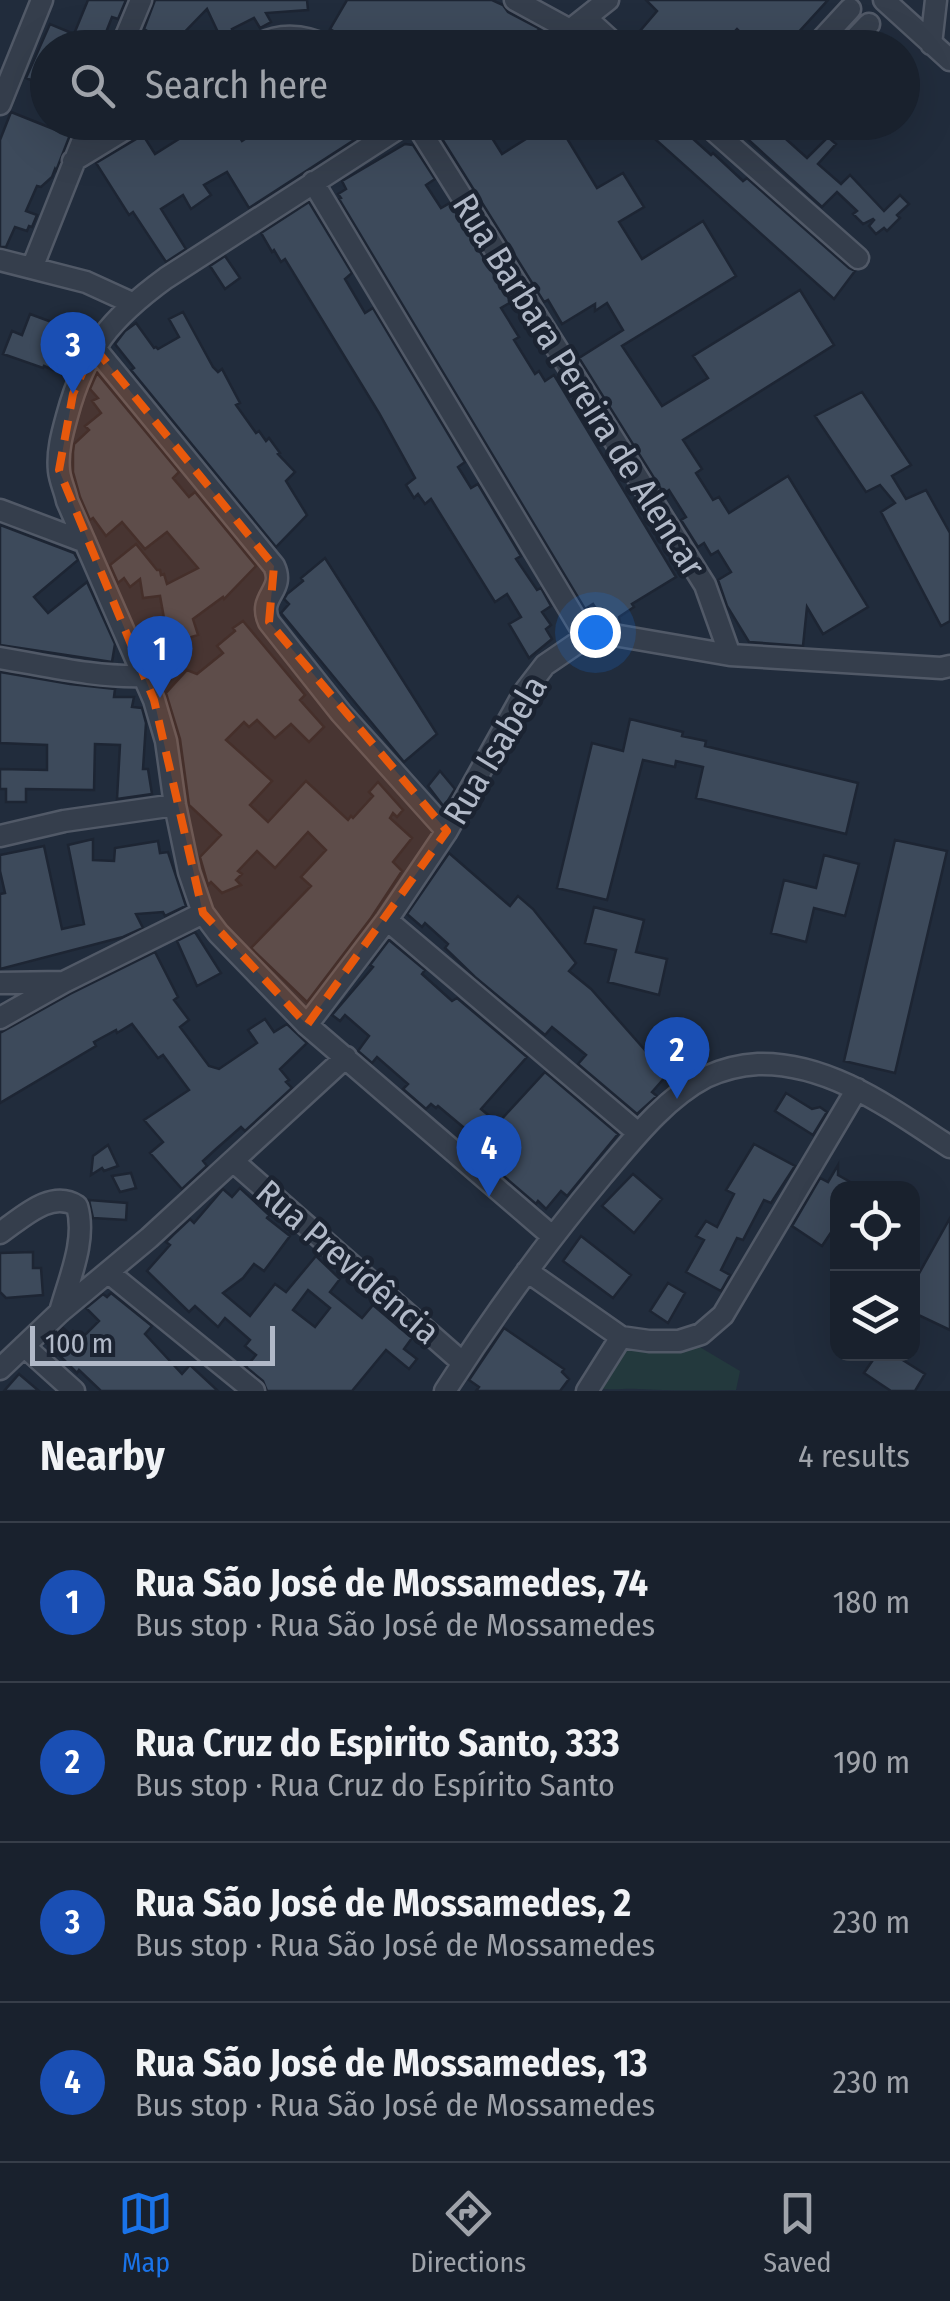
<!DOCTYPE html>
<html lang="en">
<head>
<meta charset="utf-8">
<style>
	:root { --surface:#19212d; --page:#222935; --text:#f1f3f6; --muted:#9fa3aa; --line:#373e49; --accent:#1a73e8 }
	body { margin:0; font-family:"Fira Sans Condensed",sans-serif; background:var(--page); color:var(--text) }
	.controls { position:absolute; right:30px; bottom:30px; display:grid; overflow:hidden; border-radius:20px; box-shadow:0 10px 40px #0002 }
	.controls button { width:90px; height:90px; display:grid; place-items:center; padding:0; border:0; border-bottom:2px solid var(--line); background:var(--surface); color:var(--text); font:50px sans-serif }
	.scale { position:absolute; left:30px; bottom:25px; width:245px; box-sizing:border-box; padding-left:10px; border:5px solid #b1b9c8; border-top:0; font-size:28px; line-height:35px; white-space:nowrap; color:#b1b9c8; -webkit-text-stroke:8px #1b2331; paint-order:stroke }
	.you { position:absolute; left:595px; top:632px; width:35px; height:35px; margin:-25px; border:8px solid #fff; border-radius:50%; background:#1a73e8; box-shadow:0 0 0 15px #1a73e833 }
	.badge { display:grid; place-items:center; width:65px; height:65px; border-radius:50%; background:var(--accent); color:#fff; font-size:32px; font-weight:700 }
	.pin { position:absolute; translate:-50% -82px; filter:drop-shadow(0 2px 5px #0008) }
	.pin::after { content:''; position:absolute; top:52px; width:35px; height:30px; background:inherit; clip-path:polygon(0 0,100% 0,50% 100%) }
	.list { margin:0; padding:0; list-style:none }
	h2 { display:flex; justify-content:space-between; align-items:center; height:130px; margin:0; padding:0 40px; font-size:42px }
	h2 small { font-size:32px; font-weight:400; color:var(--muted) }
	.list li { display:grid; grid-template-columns:65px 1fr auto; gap:30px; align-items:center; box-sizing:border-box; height:160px; padding:0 40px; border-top:2px solid var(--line) }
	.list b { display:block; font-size:38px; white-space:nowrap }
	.list p { margin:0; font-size:32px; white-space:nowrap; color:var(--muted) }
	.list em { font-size:32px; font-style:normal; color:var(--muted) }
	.icon { flex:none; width:55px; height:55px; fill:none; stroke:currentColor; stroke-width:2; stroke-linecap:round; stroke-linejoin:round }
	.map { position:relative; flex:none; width:950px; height:1391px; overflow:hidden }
	.search { position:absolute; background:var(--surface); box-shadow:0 10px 40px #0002; left:30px; right:30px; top:30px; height:110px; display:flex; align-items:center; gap:25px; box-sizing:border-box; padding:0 35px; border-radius:55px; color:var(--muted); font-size:38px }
	.sheet { height:770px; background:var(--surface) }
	nav { display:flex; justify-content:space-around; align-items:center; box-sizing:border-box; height:140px; border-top:2px solid var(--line); background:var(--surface); font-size:28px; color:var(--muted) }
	nav a { display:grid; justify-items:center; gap:5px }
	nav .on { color:var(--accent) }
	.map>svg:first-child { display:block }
	.green { fill:#23393d }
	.building { fill:#3d4a5b; stroke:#1d2533; stroke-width:2.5; fill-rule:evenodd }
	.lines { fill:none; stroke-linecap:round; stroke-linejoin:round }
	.minor-casing { stroke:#515967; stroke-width:25 }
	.minor { stroke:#353e4c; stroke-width:20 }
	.marked { fill:#e8590c; fill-opacity:0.2; stroke:#e8590c; stroke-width:8; stroke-dasharray:20 12; stroke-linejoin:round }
	.labels { text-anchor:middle; stroke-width:9; stroke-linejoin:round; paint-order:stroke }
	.street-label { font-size:35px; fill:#b1b9c8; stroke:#1b2331 }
</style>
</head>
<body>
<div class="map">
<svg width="950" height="1391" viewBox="0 0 950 1391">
	<rect width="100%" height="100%" fill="#212c3c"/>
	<path class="green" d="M 622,1346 L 698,1346 L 740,1371 L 736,1390 C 704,1390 671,1391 638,1389 C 624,1388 613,1391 598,1388 Z"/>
	<path class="building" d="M 88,0 L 126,0 L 118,19 L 112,17 L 101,45 L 106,48 L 48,48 L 48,87 L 26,78 L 50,24 L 74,34 Z
		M 155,0 L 307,0 L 308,10 L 266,13 L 271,22 L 260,28 L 254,18 L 232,29 L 237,39 L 224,45 L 207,9 L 169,48 L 149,48 L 157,37 L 144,29 Z
		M 347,0 L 492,0 L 503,5 L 508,12 L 540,29 L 520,43 L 511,38 L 507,48 L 346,48 L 343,40 L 345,38 L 330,29 Z
		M 646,0 L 828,0 L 784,48 L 756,48 L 737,29 L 719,48 L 658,48 L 640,31 L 657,11 Z
		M 11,112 L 56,130 L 59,122 L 75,122 L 56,171 L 55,169 L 52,177 L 41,187 L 37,186 L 26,211 L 37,215 L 32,227 L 29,226 L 27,231 L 15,227 L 6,247 L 0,247 L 0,140 Z
		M 206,122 L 230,122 L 242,141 L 270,122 L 382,122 L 249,208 L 227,172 L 204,185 L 211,195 L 191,209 L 183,195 L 161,209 L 186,249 L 166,262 L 133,212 L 129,215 L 96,163 L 143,135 L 155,154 Z
		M 440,122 L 482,122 L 502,154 L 553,122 L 557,122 L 597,188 L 623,173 L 644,207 L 619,222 L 642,259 L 703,221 L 736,276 L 622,346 L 662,406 L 708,378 L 693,356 L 800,290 L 834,345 L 683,440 L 702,469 L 696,473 L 713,500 L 719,497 L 729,513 L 788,476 L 868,607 L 823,634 L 807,607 L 803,646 L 749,642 L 727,606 L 718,580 L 731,572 L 718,551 L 711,555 L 704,543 L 698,547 L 681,520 L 686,517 L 669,490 L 664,494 L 579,358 L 623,330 L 607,303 L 595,311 L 595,304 L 562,324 L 548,300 L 544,302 L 434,126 Z
		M 636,122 L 670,122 L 679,130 L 681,128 L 711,155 L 713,153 L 743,181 L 747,178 L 849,268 L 855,271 L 834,299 Z
		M 729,122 L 767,122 L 807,158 L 828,137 L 836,144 L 818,164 L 841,184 L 850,175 L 884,211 L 900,195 L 909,204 L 897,215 L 900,218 L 887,231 L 884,228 L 876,234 L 869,226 L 874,220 L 873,219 L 863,224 L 853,214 L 857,211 L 837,192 L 822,207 Z
		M 405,144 L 413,145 L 435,179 L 426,185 L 441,208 L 450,203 L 511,302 L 501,308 L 519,337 L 514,340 L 535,374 L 539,371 L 545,381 L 554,375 L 676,577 L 632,604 L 634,607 L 619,617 L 620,622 L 605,622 L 593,604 L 585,609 L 339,199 L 341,198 L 338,194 L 346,189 L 342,181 Z
		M 309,202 L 352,273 L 345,279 L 365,313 L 373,308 L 465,462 L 458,467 L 471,488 L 478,484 L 521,556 L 516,559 L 537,590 L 541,588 L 551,606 L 542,612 L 551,625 L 546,629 L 552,639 L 529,658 L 509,624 L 521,617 L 507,594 L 495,602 L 431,499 L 425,504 L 418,494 L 414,498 L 406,485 L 415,478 L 379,413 L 285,259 L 281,262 L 274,250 L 272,252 L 261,233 Z
		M 225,256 L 240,278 L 225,289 L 210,266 Z
		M 183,312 L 213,367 L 218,372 L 222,369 L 240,403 L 236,405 L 256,433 L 259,431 L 266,441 L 269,438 L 280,453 L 278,454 L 295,472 L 286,481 L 307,515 L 276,547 L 131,370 L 134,368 L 115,344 L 125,331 L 136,323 L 154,348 L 156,347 L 158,349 L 179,337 L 169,319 Z
		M 30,314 L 68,328 L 53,370 L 44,366 L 43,368 L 3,354 L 12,331 L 22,335 Z
		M 97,373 L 179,472 L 173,478 L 189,497 L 195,492 L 256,566 L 224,599 L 223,597 L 193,619 L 198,635 L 182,640 L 180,636 L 168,640 L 160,596 L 143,598 L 140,579 L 130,587 L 124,578 L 118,583 L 110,565 L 136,544 L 157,570 L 160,570 L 161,575 L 164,574 L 167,584 L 198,568 L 167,532 L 145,549 L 122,522 L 106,536 L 93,518 L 90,520 L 80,497 L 73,472 L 73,452 L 74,444 L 89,430 L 85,426 L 101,413 L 92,401 L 98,398 L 90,389 Z
		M 862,392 L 911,465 L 892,476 L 906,499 L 926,490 L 950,533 L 950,621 L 941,626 L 881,512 L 895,503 L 880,485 L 866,492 L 815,416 Z
		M 0,525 L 74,553 L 78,560 L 34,597 L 48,613 L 87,582 L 115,644 L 112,662 L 0,645 Z
		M 325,558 L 437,734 L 404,762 L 281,613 L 289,604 L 284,599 L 287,594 L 303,581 L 301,578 Z
		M 243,621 L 305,695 L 300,700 L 324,727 L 309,742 L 291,724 L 275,738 L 257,720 L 249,727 L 244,722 L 226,740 L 272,781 L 250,805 L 268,822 L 306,781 L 348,820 L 351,816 L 353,818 L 373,796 L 369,792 L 378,782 L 403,810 L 397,817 L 393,813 L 390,818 L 412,838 L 393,862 L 402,871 L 371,918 L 307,1002 L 251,948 L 311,886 L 301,877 L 326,850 L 308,832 L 275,868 L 257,851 L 238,871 L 242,874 L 236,880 L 241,885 L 222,893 L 211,882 L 208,885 L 200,857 L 221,835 L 189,805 L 180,739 L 166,693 L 187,670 L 197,674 L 223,653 L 217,646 L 235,631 L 233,628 Z
		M 0,672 L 70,684 L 115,689 L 114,697 L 134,697 L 132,707 L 142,708 L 146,723 L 143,769 L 148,769 L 152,794 L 117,799 L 120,745 L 95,744 L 94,790 L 26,789 L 26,802 L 6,802 L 6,789 L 0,789 L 0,769 L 47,770 L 47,745 L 0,743 Z
		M 630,719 L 683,732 L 682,736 L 706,741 L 705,746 L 858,783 L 846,834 L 696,798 L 703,767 L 676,761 L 675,767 L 643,760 L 607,900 L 557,888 L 592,743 L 623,751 Z
		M 440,771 L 455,789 L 444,807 L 428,786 Z
		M 93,839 L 93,860 L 114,861 L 115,848 L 158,841 L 160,853 L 168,852 L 186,906 L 165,916 L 163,912 L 136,914 L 143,928 L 123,937 L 0,969 L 0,894 L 5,893 L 0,871 L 0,855 L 44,846 L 62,929 L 84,924 L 68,845 Z
		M 895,840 L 947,851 L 895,1073 L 844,1061 Z
		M 449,853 L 510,906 L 518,896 L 533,909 L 576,963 L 569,971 L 591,989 L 667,1075 L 652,1092 L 657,1096 L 637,1114 L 578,1064 L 586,1055 L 552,1027 L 545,1035 L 475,977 L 445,948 L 448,944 L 425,923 L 422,927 L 407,914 Z
		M 824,855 L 859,864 L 845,916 L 814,908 L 806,942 L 771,933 L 784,880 L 816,888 Z
		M 594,907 L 644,920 L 636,952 L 667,959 L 659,995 L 608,982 L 616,950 L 585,943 Z
		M 195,932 L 221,973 L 197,986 L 177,941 Z
		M 389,940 L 425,970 L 422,974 L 452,1001 L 457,998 L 527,1057 L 481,1109 L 498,1123 L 545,1072 L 618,1134 L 567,1196 L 561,1191 L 546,1209 L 538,1201 L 536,1204 L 462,1140 L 469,1132 L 438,1106 L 436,1108 L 431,1104 L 426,1109 L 403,1089 L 408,1084 L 377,1057 L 372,1063 L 358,1051 L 369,1036 L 345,1015 L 340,1021 L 332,1015 L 373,967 L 370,965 Z
		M 155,952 L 178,997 L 174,1000 L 189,1020 L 180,1027 L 209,1066 L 219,1069 L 257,1043 L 248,1030 L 265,1019 L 274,1032 L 287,1024 L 307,1043 L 280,1069 L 289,1080 L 286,1082 L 292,1088 L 245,1131 L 241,1127 L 216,1149 L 203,1161 L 207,1166 L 182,1189 L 150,1153 L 163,1142 L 144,1120 L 189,1090 L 163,1055 L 158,1058 L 132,1024 L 117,1033 L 116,1030 L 94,1042 L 96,1046 L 0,1103 L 0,1033 L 70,994 Z
		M 786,1093 L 812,1109 L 820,1107 L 827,1112 L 813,1135 L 775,1111 Z
		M 754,1144 L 795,1166 L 771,1203 L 764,1200 L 743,1240 L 737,1238 L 721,1270 L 730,1275 L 721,1291 L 686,1272 L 704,1240 L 696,1236 L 706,1221 L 717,1227 L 734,1194 L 726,1190 Z
		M 108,1145 L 118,1166 L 104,1171 L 102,1168 L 91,1175 L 93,1156 Z
		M 838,1165 L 838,1175 L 861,1188 L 838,1188 L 838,1222 L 822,1246 L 792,1226 L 820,1178 L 828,1182 Z
		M 131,1173 L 136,1188 L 120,1192 L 112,1176 Z
		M 633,1174 L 662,1199 L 634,1233 L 602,1206 Z
		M 240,1188 L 269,1215 L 267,1218 L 290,1236 L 264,1271 L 254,1264 L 243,1278 L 223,1293 L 250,1316 L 275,1284 L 286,1292 L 316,1256 L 340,1279 L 330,1292 L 362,1318 L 373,1305 L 412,1338 L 404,1349 L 417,1359 L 409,1369 L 386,1350 L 352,1391 L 267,1391 L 263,1381 L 246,1367 L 256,1355 L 245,1346 L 250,1340 L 225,1318 L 218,1327 L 195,1306 L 189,1312 L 147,1271 L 170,1245 L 166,1242 L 173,1235 L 190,1219 L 194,1223 L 223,1189 L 232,1197 ZM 308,1290 L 330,1308 L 315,1327 L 293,1310 Z
		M 89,1200 L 127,1203 L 126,1220 L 93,1218 Z
		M 950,1218 L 950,1330 L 912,1312 L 912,1286 Z
		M 581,1236 L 631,1275 L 613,1298 L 563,1261 Z
		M 33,1252 L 33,1268 L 41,1268 L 43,1295 L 6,1298 L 0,1292 L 0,1253 Z
		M 668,1283 L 685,1293 L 668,1323 L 650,1311 Z
		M 111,1293 L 152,1326 L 145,1334 L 182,1374 L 190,1365 L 218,1391 L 101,1391 L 79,1370 L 77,1373 L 47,1343 L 63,1328 L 70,1334 L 73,1331 L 81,1339 L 99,1321 L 86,1308 L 103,1294 L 107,1297 Z
		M 504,1328 L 564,1369 L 562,1372 L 569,1379 L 560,1391 L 476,1391 L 479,1387 L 469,1380 Z
		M 877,1354 L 893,1354 L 925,1374 L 915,1391 L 891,1391 L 864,1373 Z
		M 19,1374 L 39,1391 L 4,1391 Z"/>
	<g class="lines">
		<g class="minor-casing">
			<path id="minor" d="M 515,0 L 570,30
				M 884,0 L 950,60
				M 586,18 L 619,48
				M 931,44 L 936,0
				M 121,48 L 141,0
				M 253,48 C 279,31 306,35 332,48
				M 539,48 L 570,30 L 608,0
				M 814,48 L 850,9
				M 846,48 L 869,24
				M 0,104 L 42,0
				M 408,122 L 166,278 C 111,318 85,349 67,416 C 62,434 57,452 59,471 C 60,481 65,491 67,501 L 154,700 L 166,741 L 175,805 L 189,872 L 203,913 L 218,933 L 307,1025 L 552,1236
				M 415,122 L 705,585 L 730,655
				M 704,122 L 858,258
				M 73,161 L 137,122
				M 313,182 L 586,637
				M 0,260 L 86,282 L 132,303
				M 32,268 L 90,122
				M 94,347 L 274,566 C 286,591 257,596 269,622 L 341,713 L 447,831
				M 0,510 L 85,542
				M 0,658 C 48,666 97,678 146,676
				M 0,836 L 64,821 L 175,805
				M 387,920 L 638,1133
				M 0,983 L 63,982
				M 0,1018 L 64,982 L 203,913
				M 307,1025 L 387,920 L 447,831 L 525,691 L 545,665 L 586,637 L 614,635 L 730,655 L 941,668 L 950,666
				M 233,1161 L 463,1363
				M 0,1233 C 22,1218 51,1189 77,1206 C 87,1240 69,1279 60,1312
				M 527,1271 L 621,1337 L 649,1341 L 679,1341 L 701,1334 L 723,1315 L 857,1089
				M 109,1273 L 254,1391
				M 24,1346 L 74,1391
				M 0,1369 L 60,1312 L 149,1238 L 346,1057
				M 445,1391 C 493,1316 545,1244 602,1176 C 632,1141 664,1099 706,1077 C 721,1070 741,1065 758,1064 C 830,1062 893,1110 950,1147
				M 587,1391 L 621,1337"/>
		</g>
		<use href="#minor" class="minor"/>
	</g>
	<path class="marked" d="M 94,347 L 274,566 L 269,622 L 447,831 L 307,1025 L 203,913 L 154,700 L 59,470 L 73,394 Z"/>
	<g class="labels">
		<g class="street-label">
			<text transform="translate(579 385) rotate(58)" y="12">Rua Barbara Pereira de Alencar</text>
			<text transform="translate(495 750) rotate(-59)" y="12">Rua Isabela</text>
			<text transform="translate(348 1262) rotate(41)" y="12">Rua Previdência</text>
		</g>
	</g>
</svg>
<div class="controls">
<button><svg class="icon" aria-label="locate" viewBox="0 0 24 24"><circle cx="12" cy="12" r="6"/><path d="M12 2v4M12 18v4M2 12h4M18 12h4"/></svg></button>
<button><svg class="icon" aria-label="layers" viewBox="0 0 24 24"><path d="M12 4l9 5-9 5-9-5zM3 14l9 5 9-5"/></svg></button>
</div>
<div class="scale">100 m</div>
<div class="you"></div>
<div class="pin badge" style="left:160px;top:698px;background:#1a4fb4">1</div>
<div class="pin badge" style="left:677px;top:1099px;background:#1a4fb4">2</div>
<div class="pin badge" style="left:73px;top:394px;background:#1a4fb4">3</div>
<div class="pin badge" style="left:489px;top:1197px;background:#1a4fb4">4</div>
<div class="search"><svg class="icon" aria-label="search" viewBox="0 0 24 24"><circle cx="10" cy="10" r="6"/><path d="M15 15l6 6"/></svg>Search here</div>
</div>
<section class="sheet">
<h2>Nearby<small>4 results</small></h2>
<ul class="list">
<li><span class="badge" style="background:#1a4fb4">1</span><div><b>Rua São José de Mossamedes, 74</b><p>Bus stop · Rua São José de Mossamedes</p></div><em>180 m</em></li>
<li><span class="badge" style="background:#1a4fb4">2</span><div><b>Rua Cruz do Espirito Santo, 333</b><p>Bus stop · Rua Cruz do Espírito Santo</p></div><em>190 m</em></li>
<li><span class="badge" style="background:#1a4fb4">3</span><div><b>Rua São José de Mossamedes, 2</b><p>Bus stop · Rua São José de Mossamedes</p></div><em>230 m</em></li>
<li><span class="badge" style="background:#1a4fb4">4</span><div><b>Rua São José de Mossamedes, 13</b><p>Bus stop · Rua São José de Mossamedes</p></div><em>230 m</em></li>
</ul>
</section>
<nav>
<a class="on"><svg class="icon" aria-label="map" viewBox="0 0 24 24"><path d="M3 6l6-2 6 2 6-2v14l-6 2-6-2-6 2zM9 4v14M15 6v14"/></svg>Map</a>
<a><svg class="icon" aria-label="directions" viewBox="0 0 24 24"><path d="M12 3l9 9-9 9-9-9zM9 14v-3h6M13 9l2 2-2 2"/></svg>Directions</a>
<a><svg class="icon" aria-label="saved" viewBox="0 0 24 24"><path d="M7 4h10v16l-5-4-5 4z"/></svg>Saved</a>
</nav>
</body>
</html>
